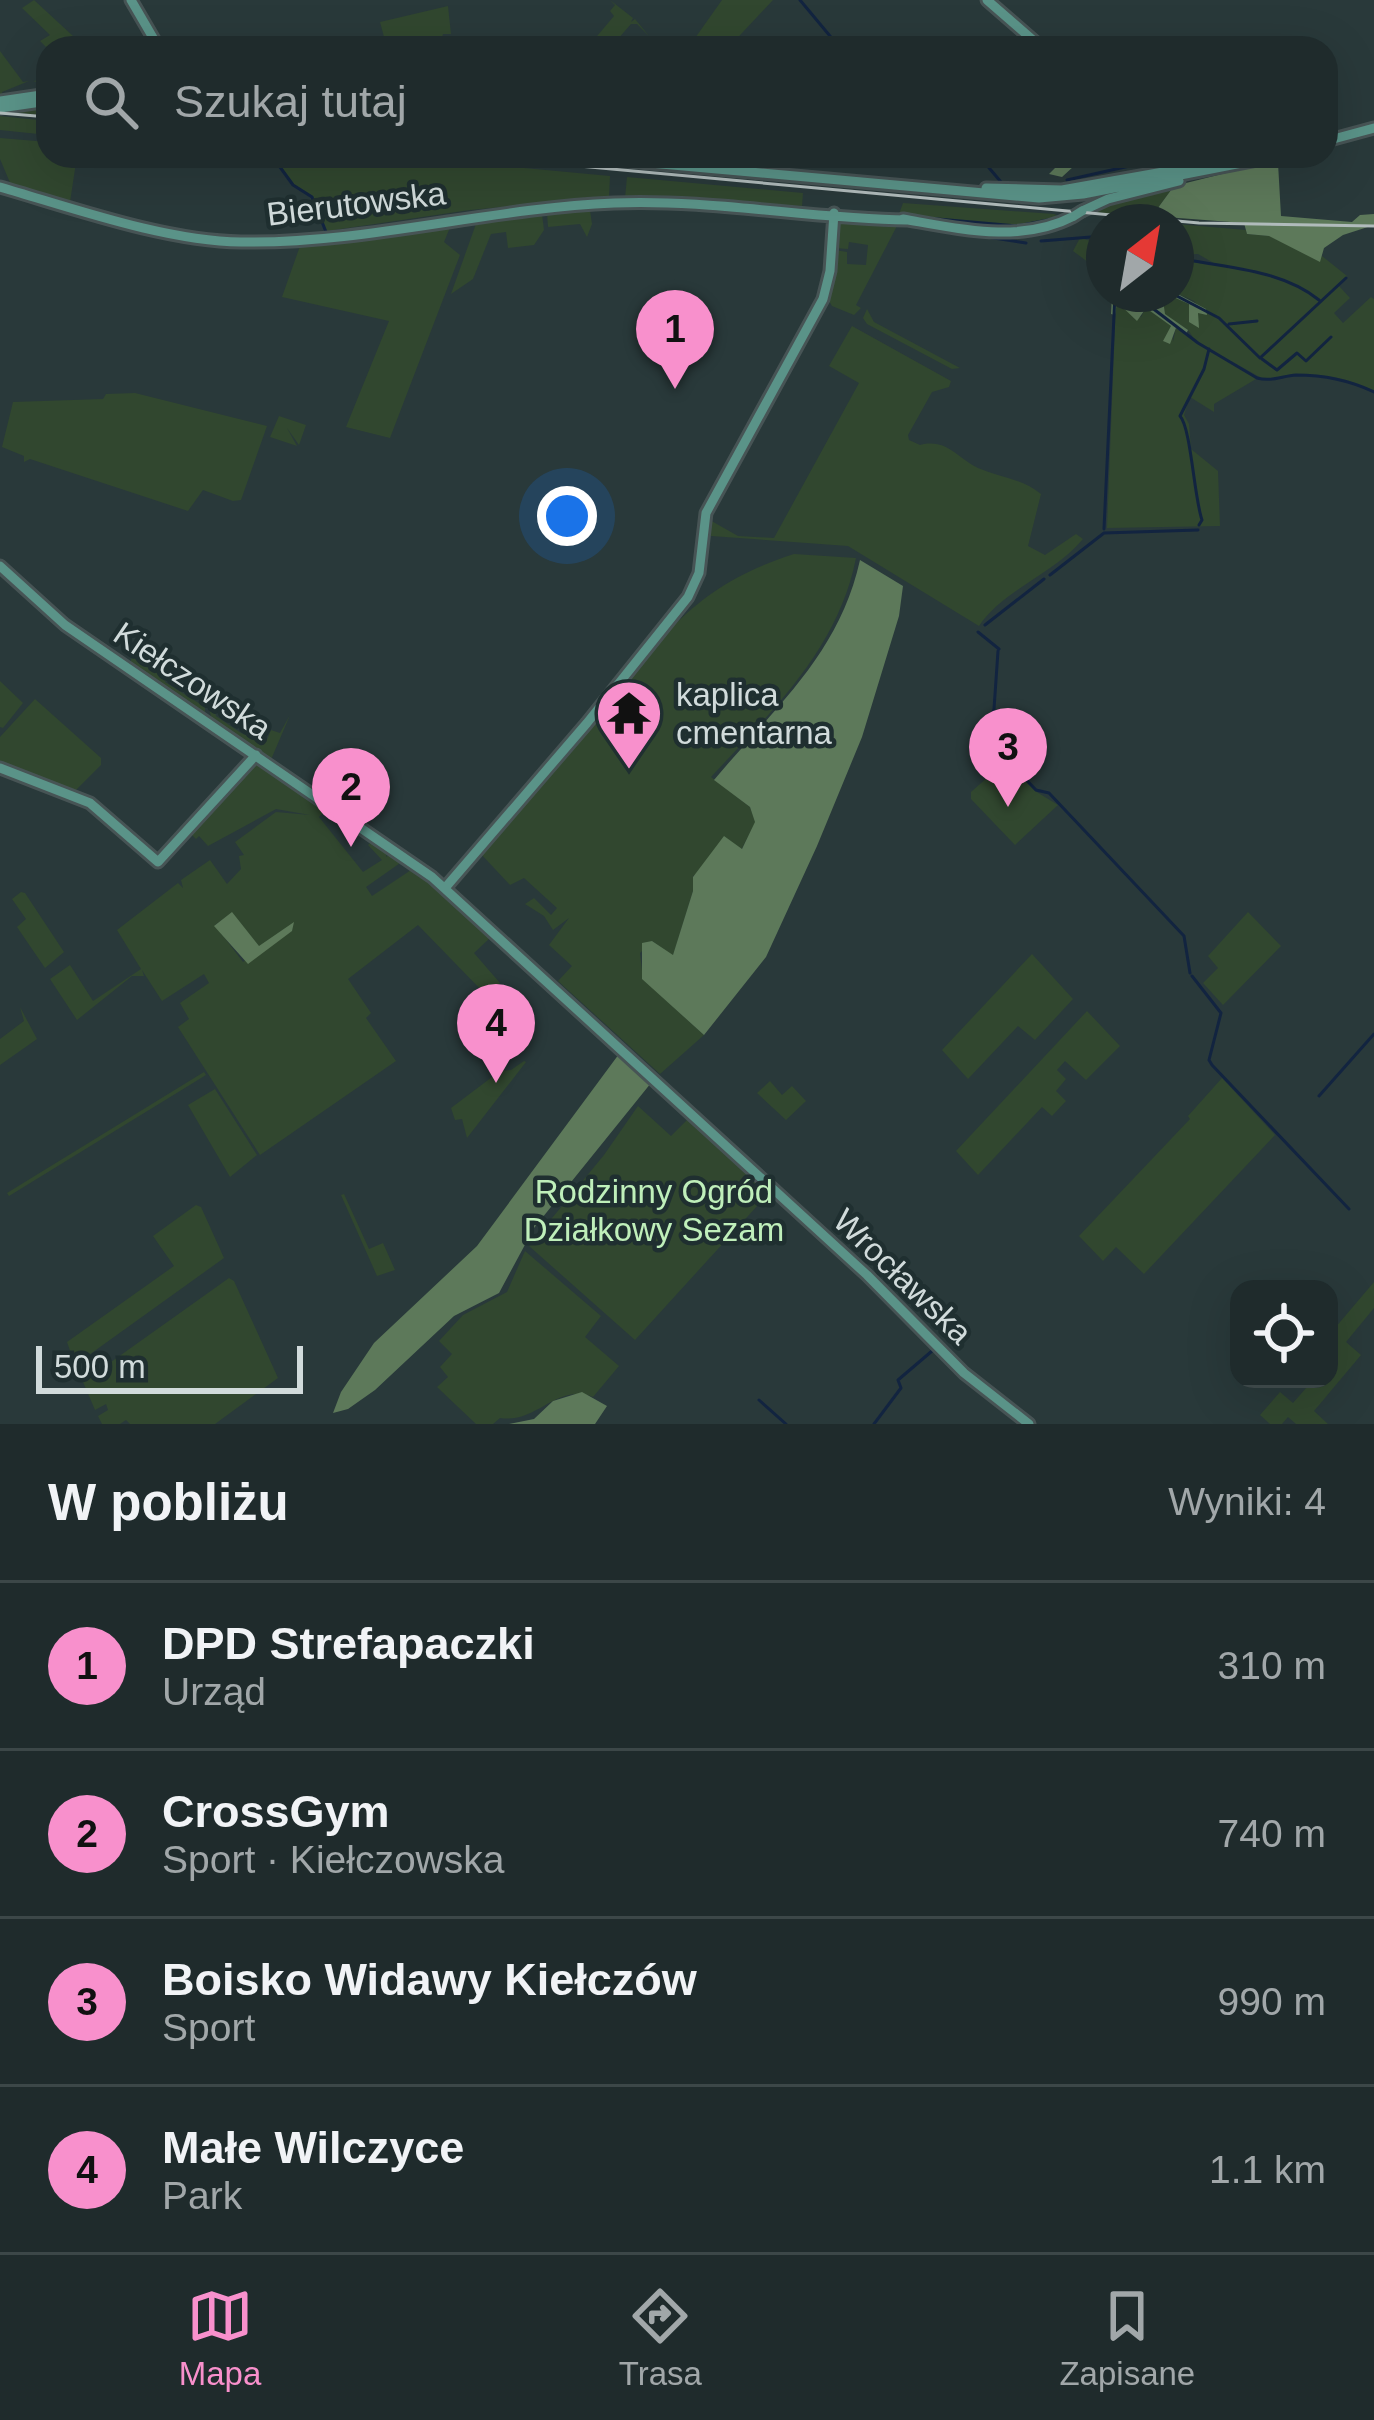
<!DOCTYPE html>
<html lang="pl">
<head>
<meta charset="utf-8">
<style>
	:root { --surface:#1f2b2c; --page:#2c3738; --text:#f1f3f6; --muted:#a1a7a9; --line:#3c4748; --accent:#f890cc }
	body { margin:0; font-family:Helvetica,sans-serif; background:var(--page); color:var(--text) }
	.controls { position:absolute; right:36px; bottom:36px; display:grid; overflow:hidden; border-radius:24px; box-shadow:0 12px 48px #0002 }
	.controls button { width:108px; height:108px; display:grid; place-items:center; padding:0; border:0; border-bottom:3px solid var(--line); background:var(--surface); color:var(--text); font:60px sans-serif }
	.compass { position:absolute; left:1086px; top:204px; width:108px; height:108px; border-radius:50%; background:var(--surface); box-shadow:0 12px 48px #0002; rotate:31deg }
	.scale { position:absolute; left:36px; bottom:30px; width:267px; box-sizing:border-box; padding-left:12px; border:6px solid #d1dbdb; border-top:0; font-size:33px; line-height:42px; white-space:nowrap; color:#d1dbdb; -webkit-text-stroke:9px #1f2f30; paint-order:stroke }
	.you { position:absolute; left:567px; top:516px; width:42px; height:42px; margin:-30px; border:9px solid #fff; border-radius:50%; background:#1a73e8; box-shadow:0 0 0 18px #1a73e833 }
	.badge { display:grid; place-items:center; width:78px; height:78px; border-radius:50%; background:var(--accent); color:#111; font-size:39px; font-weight:700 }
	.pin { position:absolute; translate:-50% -99px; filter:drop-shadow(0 3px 6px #0008) }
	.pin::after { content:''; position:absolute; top:63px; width:42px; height:36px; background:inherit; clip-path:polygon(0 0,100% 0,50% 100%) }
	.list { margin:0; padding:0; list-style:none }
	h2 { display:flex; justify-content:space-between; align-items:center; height:156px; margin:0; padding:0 48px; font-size:51px }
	h2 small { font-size:39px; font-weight:400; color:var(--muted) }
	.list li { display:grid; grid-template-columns:78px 1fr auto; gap:36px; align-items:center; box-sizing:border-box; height:168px; padding:0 48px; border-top:3px solid var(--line) }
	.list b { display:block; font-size:45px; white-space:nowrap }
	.list p { margin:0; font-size:39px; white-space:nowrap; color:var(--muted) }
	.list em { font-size:39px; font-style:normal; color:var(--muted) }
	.icon { flex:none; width:66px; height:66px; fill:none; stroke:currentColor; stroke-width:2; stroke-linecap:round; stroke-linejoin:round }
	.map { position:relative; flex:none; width:1374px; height:1424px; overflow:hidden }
	.search { position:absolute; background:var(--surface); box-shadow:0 12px 48px #0002; left:36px; right:36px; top:36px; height:132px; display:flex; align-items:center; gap:30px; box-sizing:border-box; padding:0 42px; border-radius:36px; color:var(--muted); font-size:45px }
	.sheet { height:828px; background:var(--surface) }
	nav { display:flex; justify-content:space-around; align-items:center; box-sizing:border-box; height:168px; border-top:3px solid var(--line); background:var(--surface); font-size:33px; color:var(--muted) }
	nav a { display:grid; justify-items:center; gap:6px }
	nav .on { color:var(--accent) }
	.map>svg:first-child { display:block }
	.green { fill:#31472f; fill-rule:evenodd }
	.forest { fill:#5d795a }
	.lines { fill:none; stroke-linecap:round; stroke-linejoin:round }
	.stream { stroke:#122440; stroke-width:3 }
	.secondary-casing { stroke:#475455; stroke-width:15 }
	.secondary { stroke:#5a9388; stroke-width:9 }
	.rail { stroke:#b0bbbb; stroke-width:3 }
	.secondary-bridge-casing { stroke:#475455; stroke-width:15; stroke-linecap:butt }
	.secondary-bridge { stroke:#5a9388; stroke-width:9 }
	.labels { text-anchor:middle; stroke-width:9; stroke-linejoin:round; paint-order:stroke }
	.street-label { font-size:33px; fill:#d1dbdb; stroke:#1f2f30 }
	.poi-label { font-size:33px; fill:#d1dbdb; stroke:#1f2f30; text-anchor:start }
	.park-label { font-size:33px; fill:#bfefba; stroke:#1f2f30 }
</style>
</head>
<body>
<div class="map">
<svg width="1374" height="1424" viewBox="0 0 1374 1424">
	<rect width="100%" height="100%" fill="#29393a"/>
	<path class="green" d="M 34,0 L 86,48 L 48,49 L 40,41 L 50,35 L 22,8 Z
		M 610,0 L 633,18 L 631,22 L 635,19 L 649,36 L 637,24 L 631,24 L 610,48 L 587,48 L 614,16 L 610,11 L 615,5 Z
		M 722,0 L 773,0 L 728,48 L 688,48 Z
		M 448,6 L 451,34 L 443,34 L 439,48 L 387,48 L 380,22 Z
		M 0,51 L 23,82 L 29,81 L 2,92 L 2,103 L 42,98 L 40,83 L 33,81 L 48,79 L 48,116 L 0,111 Z
		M 0,116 L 48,121 L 48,135 L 0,130 Z
		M 0,138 L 48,142 L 48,156 L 77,156 L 70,202 L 11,185 L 0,159 Z
		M 273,156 L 396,156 L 610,176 L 609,197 L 470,210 L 327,231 L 313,196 L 294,184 Z
		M 627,177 L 803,193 L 802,206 L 625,198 Z
		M 1174,186 L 1152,216 L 1089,212 Z
		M 903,203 L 1054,214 L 1060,217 C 1011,240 950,221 899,214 Z
		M 590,210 L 592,224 L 587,237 L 580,224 L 548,227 L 547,213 Z
		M 542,214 L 544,230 L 534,245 L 508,248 L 506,232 L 491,234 L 473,279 L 451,294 L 477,221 Z
		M 846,218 L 899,222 L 856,305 L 861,308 L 854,315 L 832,306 L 828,299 L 835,250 L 847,252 L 847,264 L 866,265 L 868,245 L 849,242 L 848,249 L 835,248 L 839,224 Z
		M 1176,224 L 1246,230 L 1247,234 L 1270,236 L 1319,261 L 1322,256 L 1347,276 L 1339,286 L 1350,298 L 1334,313 L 1343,323 L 1371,297 L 1374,299 L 1374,391 C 1339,372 1302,372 1265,380 L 1231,361 L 1256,379 L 1214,404 L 1214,412 L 1190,397 L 1184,415 L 1189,424 L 1191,449 L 1218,471 L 1220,526 L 1107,528 L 1116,301 L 1141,317 L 1146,307 L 1172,326 L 1173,342 L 1176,327 L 1195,340 L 1188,330 L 1164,314 L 1163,300 L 1170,295 L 1189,304 L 1197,317 L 1198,312 L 1205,314 L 1194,301 L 1176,293 L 1176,267 L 1182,272 L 1192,262 L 1217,265 L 1198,254 L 1176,255 Z
		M 451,225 L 444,242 L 460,255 L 390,438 L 346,427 L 389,321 L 282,297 L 300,246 Z
		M 1080,238 L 1101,244 L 1104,274 L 1073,251 Z
		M 867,309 L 874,322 L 960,368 L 952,369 L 867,324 L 863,318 Z
		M 852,326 L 951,381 L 949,387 L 932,392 L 908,435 L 909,440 L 920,445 C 947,438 957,458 978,468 C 999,477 1023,479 1041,494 L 1028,546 L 1045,555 L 1076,534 L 1083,539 C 1054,574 1004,589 979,626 L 848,546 L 711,536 L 707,532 L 708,519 L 738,536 L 774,538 L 859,383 L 829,366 Z
		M 135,393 L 267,426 L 241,500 L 233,501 L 203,490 L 188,511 L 30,459 L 24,462 L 24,456 L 2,447 L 13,402 L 103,399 L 106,394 Z
		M 279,416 L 306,425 L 299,445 L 287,428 L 297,446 L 270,437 Z
		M 794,554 L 856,558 C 838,649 772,711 711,777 L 750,807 L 756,822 L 741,850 L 693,876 L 693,891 L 673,956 L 652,941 L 640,953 L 643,979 L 704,1035 L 660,1074 L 558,981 L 572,966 L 549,945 L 569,918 L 553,930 L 544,916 L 525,904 L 534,898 L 551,915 L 557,908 L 524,878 L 510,885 L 480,853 L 591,722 L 598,720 L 598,715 C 662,637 694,586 794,554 Z
		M 132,656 L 142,665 L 170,675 L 165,682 L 205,707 L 205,716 L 130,664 Z
		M 0,681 L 23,703 L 3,728 L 0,727 Z
		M 218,695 L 225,700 L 215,711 L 216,716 L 241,733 L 266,742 L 271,730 L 280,733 L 290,715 L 270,762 L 212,720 L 209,709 Z
		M 35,699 L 101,758 L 101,765 L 76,790 L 0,764 L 0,737 Z
		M 256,761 L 327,809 L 319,817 L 363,872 L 382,860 L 368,845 L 373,840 L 387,850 L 386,857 L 392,853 L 403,861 L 366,887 L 372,896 L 414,868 L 430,878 L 490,938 L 474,953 L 500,983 L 486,995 L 418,925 L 348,979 L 371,1013 L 366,1018 L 396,1061 L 260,1155 L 178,1027 L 189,1019 L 180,1003 L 209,983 L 204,974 L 162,1001 L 142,970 L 144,976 L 132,976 L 77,1020 L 50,979 L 70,965 L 93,1001 L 141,969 L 117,930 L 178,883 L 183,888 L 181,880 L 210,860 L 227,884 L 241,869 L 239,856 L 244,855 L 235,842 L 276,812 L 310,815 L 276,809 L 208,846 L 199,836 L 196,839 L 191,834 ZM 232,913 L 259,947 L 292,924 L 243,962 L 215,925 Z
		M 1006,761 L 1035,791 L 1058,805 L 1015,845 L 971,799 L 971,792 Z
		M 21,892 L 25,893 L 64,952 L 45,968 L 17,927 L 26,919 L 12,899 Z
		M 1248,912 L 1281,946 L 1223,1005 L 1203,983 L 1218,968 L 1208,956 Z
		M 1032,954 L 1073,999 L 1035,1040 L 1018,1026 L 968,1079 L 942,1050 Z
		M 20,1007 L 37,1039 L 0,1065 L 0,1039 L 24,1021 Z
		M 1087,1011 L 1120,1046 L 1086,1080 L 1065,1061 L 1057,1070 L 1066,1079 L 1056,1091 L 1066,1101 L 1052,1116 L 1042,1107 L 978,1175 L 956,1151 Z
		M 524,1061 L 526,1062 L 467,1138 L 462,1119 L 455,1120 L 451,1108 L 500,1071 L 511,1070 Z
		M 204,1072 L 206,1075 L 9,1196 L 7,1193 Z
		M 1222,1078 L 1275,1135 L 1144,1274 L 1116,1247 L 1103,1261 L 1079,1236 L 1190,1119 L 1188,1116 Z
		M 770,1081 L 782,1095 L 792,1086 L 806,1101 L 786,1120 L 757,1093 Z
		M 215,1089 L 257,1155 L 230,1177 L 188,1105 Z
		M 638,1106 L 671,1136 L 687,1120 L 768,1194 L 635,1340 L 529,1246 L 604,1155 Z
		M 344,1194 L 369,1249 L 383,1243 L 395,1270 L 377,1276 L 341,1195 Z
		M 196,1205 L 201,1207 L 224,1258 L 75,1365 L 67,1342 L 174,1266 L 153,1236 Z
		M 525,1251 L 601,1316 L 585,1337 L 619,1366 L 593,1397 C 556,1383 537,1424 500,1418 L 493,1424 L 476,1424 L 437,1387 L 448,1377 L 440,1367 L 452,1354 L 439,1341 L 463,1315 L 507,1292 Z
		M 229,1278 L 234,1281 L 278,1378 L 215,1424 L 130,1424 L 126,1420 L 120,1424 L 102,1424 L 98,1416 L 108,1410 L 106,1404 L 95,1410 L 83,1382 Z
		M 1374,1282 L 1374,1308 L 1346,1342 L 1361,1355 L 1314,1411 L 1328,1424 L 1296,1424 L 1288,1417 L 1282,1424 L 1270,1424 L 1260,1415 L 1280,1392 L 1293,1403 L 1314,1379 L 1329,1379 L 1329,1360 L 1337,1351 L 1329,1344 L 1329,1335 Z"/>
	<path class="forest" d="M 1067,156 L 1113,156 L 1111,163 L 1074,166 L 1062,177 L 1049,174 Z
		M 1270,162 L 1278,163 L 1281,216 L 1352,222 L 1360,215 L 1374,214 L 1374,225 L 1343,235 L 1324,248 L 1320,262 L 1269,236 L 1247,234 L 1244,223 L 1152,216 L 1174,186 Z
		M 1176,293 L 1206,309 L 1207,315 L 1198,313 L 1199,328 L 1189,322 L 1189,304 L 1171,296 L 1163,300 L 1165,314 L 1188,330 L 1186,334 L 1176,328 L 1170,344 L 1163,341 L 1171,326 L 1146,308 L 1137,321 L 1117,302 L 1115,315 L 1111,314 L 1112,294 Z
		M 860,560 L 903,586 L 899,616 L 862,737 L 817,846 L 766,957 L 704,1035 L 642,979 L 642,943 L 652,941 L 673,955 L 693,891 L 693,877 L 724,836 L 742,849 L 755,822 L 750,807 L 714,780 C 774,708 839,655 860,560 Z
		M 232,912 L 259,946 L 294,922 L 292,931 L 248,964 L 214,926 Z
		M 619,1054 L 651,1083 L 534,1228 L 499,1293 L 454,1316 L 375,1390 L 348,1409 L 333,1413 L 341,1392 L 374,1343 L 477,1246 Z
		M 582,1392 L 607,1406 L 595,1424 L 509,1424 L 534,1419 L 553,1401 Z"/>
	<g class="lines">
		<path class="stream" d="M 800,0 L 840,48
			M 272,156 L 293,185 L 312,197 L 326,232
			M 979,156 L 1001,182
			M 1067,180 L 1134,165
			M 565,211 L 588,209
			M 915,217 L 1017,226 L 1048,220
			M 903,224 L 929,228
			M 968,234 L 1026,243
			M 1093,238 L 1104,242
			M 1041,241 L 1091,237
			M 1176,258 C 1223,267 1281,269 1319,300
			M 1134,294 L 1198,343 L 1257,378 C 1271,382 1282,376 1296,375 C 1323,375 1349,380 1374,392
			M 1173,294 L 1219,318 L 1260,358 L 1346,278
			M 1229,324 L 1257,321
			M 1262,359 L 1277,370 L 1297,353 L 1306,361 L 1331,337
			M 1199,525 L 1202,520 C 1194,497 1191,428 1180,416 L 1204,369 L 1209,349
			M 1104,529 L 1115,294
			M 1050,575 L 1104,533 L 1198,530
			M 985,625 L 1044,579
			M 978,632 L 999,649
			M 998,651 L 994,709 L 985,737 L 1036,790 L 1049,793 L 1184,936 L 1190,973
			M 472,848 L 545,765
			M 451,873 L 468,853
			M 1192,976 L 1221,1013 L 1209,1060 L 1212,1065 L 1349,1209
			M 1319,1096 L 1374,1034
			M 759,1400 L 786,1424
			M 874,1424 L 901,1388 L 898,1380 L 932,1351"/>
		<g class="secondary-casing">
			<path id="secondary" d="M 131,0 L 159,48
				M 987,0 L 1042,48
				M 0,101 L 48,94
				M 0,108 L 48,101
				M 1326,141 L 1374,128
				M 572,156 L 1039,198 L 1083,194 L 1278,156
				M 0,187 C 73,208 165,241 241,242 C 365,244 490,208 614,203 C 712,199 810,219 907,220
				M 986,188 L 1062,190 L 1253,156
				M 1082,211 L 1108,199 L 1179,181
				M 903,219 C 960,229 1021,244 1074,216
				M 0,566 L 65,625 L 432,877 L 867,1275 L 964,1373 L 1029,1424
				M 0,768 L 90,803 L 158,862 L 256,755
				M 445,888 L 587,723 L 688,597 L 699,573 L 706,513 L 823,299 L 830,271 L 834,213"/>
		</g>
		<use href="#secondary" class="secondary"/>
		<path class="rail" d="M 0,113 L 48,117
			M 469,156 L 1199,223 L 1374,226"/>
		<g class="secondary-bridge-casing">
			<path id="secondary-bridge" d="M 1074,216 L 1082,211"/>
		</g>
		<use href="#secondary-bridge" class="secondary-bridge"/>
	</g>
	<defs>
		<g id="temple-pin" transform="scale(3.45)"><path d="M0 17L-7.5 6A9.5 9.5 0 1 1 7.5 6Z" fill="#f890cc" stroke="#1f2f30"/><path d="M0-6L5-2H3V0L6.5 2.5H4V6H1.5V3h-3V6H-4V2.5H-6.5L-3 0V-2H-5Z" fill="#111"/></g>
	</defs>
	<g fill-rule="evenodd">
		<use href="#temple-pin" x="629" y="713"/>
	</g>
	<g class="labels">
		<g class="street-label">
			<text transform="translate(356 203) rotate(-7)" y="12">Bierutowska</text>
			<text transform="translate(193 680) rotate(34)" y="12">Kiełczowska</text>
			<text transform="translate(903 1276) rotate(44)" y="12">Wrocławska</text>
		</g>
		<g class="poi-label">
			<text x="676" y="706">kaplica<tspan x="676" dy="38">cmentarna</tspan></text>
		</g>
		<g class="park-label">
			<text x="654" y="1203">Rodzinny Ogród<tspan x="654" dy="38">Działkowy Sezam</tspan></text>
		</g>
	</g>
</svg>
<div class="controls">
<button><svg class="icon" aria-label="locate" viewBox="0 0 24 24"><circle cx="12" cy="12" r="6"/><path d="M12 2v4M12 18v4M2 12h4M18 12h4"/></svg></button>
</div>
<svg class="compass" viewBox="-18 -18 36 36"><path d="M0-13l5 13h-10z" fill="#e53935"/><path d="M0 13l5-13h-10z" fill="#a1a7a9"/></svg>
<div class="scale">500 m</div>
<div class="you"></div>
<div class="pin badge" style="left:675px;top:389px">1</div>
<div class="pin badge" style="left:351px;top:847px">2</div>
<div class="pin badge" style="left:1008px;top:807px">3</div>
<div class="pin badge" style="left:496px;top:1083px">4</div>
<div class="search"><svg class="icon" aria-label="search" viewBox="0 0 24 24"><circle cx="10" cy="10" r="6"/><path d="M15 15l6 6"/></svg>Szukaj tutaj</div>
</div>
<section class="sheet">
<h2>W pobliżu<small>Wyniki: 4</small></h2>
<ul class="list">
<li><span class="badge">1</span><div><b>DPD Strefapaczki</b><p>Urząd</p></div><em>310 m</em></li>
<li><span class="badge">2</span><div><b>CrossGym</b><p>Sport · Kiełczowska</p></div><em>740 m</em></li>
<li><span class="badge">3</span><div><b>Boisko Widawy Kiełczów</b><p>Sport</p></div><em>990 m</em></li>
<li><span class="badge">4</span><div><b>Małe Wilczyce</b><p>Park</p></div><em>1.1 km</em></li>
</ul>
</section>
<nav>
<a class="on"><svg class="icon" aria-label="map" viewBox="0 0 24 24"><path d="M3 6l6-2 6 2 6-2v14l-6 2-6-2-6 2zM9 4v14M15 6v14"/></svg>Mapa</a>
<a><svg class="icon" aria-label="directions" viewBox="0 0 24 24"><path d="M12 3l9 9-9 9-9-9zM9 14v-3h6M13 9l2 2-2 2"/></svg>Trasa</a>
<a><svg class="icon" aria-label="saved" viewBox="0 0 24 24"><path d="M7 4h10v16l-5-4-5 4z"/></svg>Zapisane</a>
</nav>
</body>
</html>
